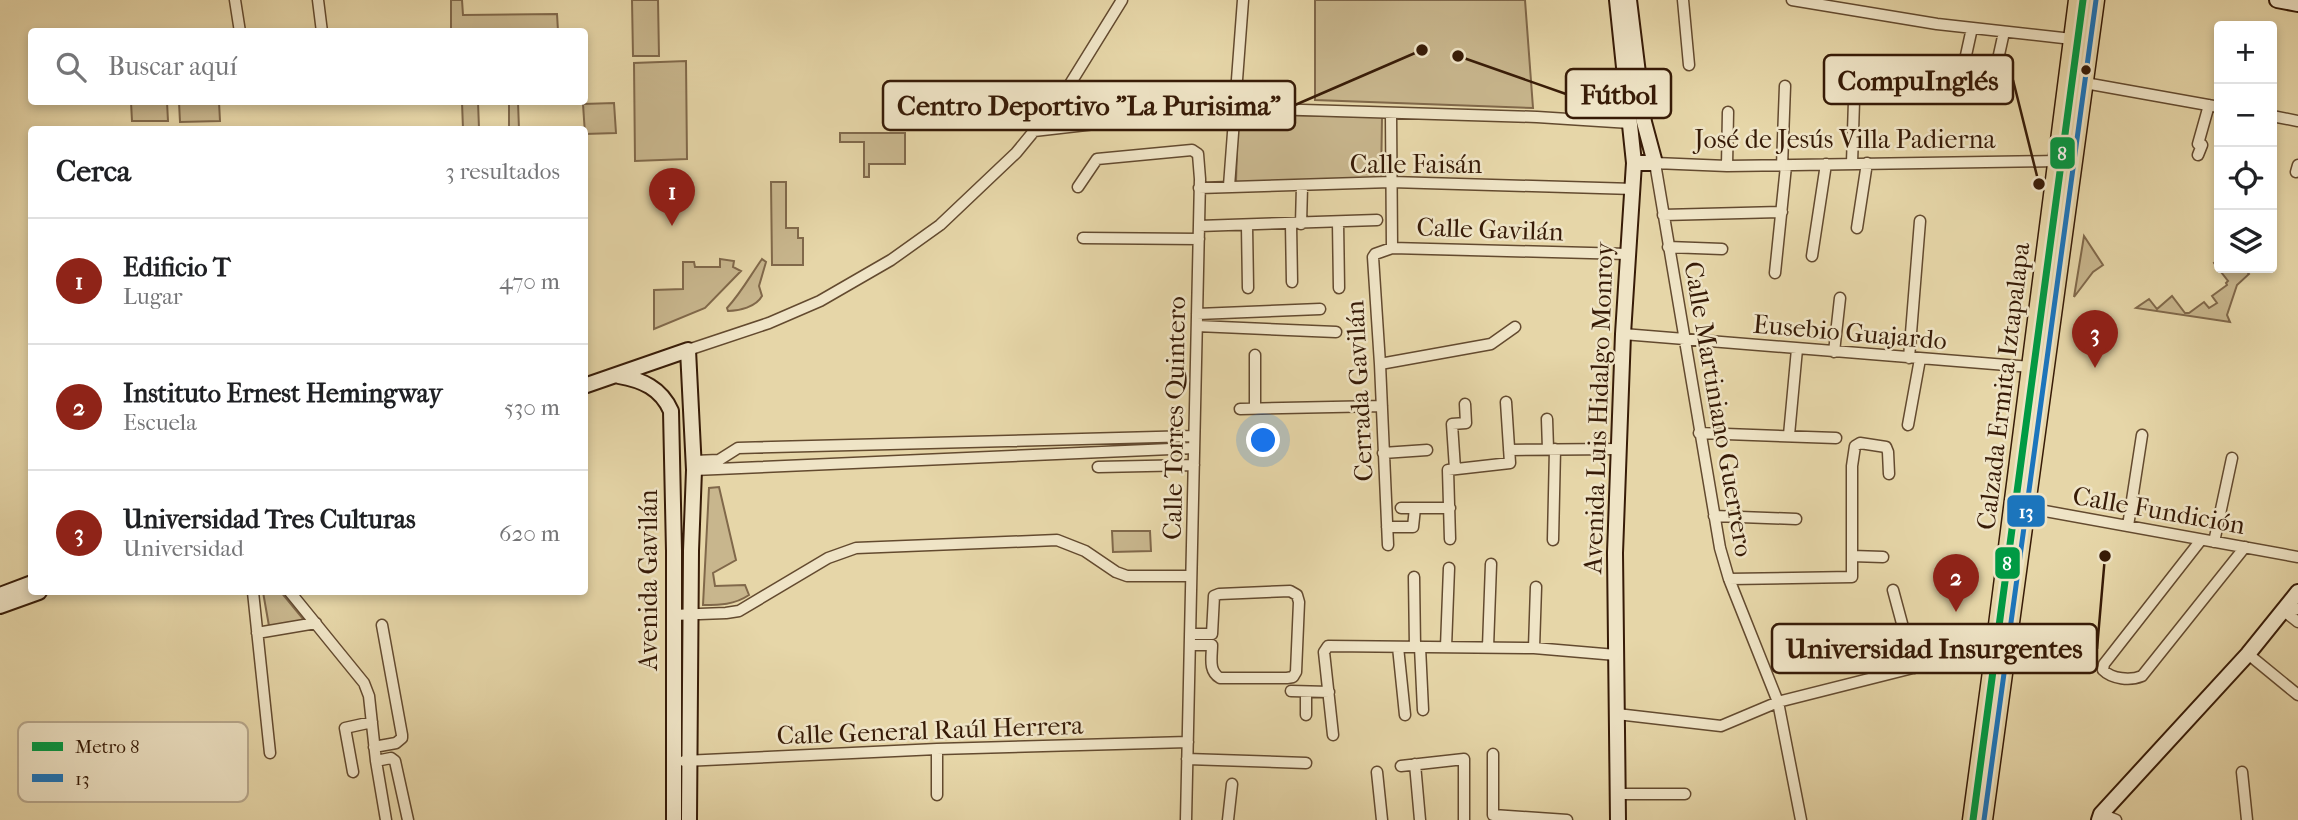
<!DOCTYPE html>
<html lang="es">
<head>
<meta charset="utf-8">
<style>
	:root { --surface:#fff; --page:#f2f2f2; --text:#202124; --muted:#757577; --line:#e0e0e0; --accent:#8f2418 }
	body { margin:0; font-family:"IM FELL French Canon",serif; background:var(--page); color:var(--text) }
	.controls { position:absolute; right:21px; top:21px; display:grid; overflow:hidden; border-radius:7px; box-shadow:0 4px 10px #0003 }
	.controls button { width:63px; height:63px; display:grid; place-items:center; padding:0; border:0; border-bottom:2px solid var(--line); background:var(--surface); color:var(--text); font:35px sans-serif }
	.you { position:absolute; left:1264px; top:441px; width:24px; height:24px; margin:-18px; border:5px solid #fff; border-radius:50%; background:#1a73e8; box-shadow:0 0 0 10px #1a73e833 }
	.badge { display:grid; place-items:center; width:46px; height:46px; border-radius:50%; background:var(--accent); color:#fff; font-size:23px; font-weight:700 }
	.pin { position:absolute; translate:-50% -58px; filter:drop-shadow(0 2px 4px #0008) }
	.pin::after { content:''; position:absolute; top:37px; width:24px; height:21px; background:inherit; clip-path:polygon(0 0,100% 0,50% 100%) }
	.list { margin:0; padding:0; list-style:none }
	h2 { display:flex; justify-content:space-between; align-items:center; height:91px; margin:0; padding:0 28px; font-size:30px }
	h2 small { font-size:23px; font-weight:400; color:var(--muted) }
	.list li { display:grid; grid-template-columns:46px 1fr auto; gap:21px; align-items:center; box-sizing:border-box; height:126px; padding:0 28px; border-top:2px solid var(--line) }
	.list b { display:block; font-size:26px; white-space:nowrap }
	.list p { margin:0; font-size:23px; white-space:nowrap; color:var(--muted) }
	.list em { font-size:23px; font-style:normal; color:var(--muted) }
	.icon { flex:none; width:38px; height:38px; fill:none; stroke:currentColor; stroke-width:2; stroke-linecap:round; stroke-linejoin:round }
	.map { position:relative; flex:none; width:2298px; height:820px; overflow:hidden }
	.search { position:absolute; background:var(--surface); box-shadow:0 4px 10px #0003; left:28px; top:28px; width:560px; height:77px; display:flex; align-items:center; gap:18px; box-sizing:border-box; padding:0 24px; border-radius:7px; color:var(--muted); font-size:26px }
	.panel { position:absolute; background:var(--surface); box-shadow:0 4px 10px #0003; left:28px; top:126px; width:560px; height:469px; border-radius:7px }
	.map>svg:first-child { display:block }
	.green { fill:#c8b68d; stroke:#80684a; stroke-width:2 }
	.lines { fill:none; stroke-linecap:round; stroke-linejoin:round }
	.street-casing { stroke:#634a2f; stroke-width:13 }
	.secondary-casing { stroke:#371b07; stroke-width:18 }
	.primary-casing { stroke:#371b07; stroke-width:19 }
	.street { stroke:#efe4c6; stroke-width:10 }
	.secondary { stroke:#efe4c6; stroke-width:14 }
	.primary { stroke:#e6d6a8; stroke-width:16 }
	.bus-1-casing { stroke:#efe4c6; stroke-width:10 }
	.bus-1 { stroke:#1c75bc; stroke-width:5 }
	.metro-1-casing { stroke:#efe4c6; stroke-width:12 }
	.metro-1 { stroke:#009a44; stroke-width:7 }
	.bus-dot { fill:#371b07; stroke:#efe4c6; stroke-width:2.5 }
	.labels { text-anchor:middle; stroke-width:5; stroke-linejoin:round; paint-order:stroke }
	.street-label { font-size:26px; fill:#371b07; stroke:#efe4c6 }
	.key { fill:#efe4c6; stroke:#b8a88d; stroke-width:2 }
	.key-label { font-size:19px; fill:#371b07 }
	.leader { fill:none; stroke:#371b07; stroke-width:2.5 }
	.callout-dot { fill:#371b07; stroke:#efe4c6; stroke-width:2.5 }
	.callout { fill:#efe4c6; stroke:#371b07; stroke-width:2.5 }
	.callout-label { font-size:28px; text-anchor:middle; font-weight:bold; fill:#371b07 }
	.line-badge { stroke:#efe4c6; stroke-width:2.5 }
	.badge-label { font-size:19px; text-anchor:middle; font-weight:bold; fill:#fff }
</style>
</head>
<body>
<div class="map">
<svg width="2298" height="820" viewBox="0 0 2298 820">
	<rect width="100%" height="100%" fill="#e6d6a8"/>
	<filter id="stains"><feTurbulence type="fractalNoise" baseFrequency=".00286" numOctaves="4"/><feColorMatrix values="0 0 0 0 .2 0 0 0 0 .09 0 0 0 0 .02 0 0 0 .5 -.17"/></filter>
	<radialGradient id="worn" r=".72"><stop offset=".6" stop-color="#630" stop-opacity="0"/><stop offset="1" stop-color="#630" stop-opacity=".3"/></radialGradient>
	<path class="green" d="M 451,0 L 462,0 L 463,15 L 557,14 L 558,31 L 506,32 L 505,29 L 451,31 Z
		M 632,0 L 658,0 L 659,56 L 633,56 Z
		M 1315,0 L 1525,0 L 1533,108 L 1315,100 Z
		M 686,61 L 687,159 L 635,161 L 634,63 Z
		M 131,102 L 167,102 L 168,121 L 132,121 Z
		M 179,102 L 219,102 L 220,121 L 180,122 Z
		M 462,102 L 478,102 L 479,128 L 509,127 L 509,102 L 518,102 L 519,129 L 463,129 Z
		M 614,103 L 616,133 L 585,134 L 583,104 Z
		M 1238,114 L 1382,117 L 1381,184 L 1236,182 Z
		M 840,133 L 905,133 L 905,164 L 869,164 L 869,177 L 864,177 L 864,142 L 840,142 Z
		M 771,182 L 786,182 L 786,228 L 798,228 L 798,238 L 803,238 L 803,265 L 772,265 Z
		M 2084,236 L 2103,265 L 2093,272 L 2074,297 Z
		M 720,259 L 734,261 L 733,267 L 741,271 L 705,308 L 654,329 L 654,290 L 683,289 L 683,262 L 694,262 L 695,267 L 720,267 Z
		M 762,259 L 766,262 L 759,286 L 762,296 C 756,307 739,311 728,311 L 727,308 C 741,293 750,276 762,259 Z
		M 2219,259 L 2219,268 L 2244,268 L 2249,274 L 2237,285 L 2227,315 L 2230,322 L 2136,308 L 2149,299 L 2157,309 L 2172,296 L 2185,313 L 2189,313 L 2204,302 L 2209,308 L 2217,303 L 2212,296 L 2227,285 L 2226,283 L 2228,281 L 2214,263 Z
		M 719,487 L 736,560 L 713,573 L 715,586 L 745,585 L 749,595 C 734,605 720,605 703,605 L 709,488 Z
		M 1112,531 L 1150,531 L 1151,551 L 1113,552 Z
		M 263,592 L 281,592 L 304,620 L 269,626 Z"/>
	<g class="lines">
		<g class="street-casing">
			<path id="street" d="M 235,0 L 240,32
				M 318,0 L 322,32
				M 1683,0 L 1689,65
				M 1792,0 L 1937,24 L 2072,39
				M 1961,78 L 1972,28
				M 2085,83 L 2219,107
				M 1991,91 L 2004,32
				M 1391,114 L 1392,248
				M 2272,116 L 2298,121
				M 1034,131 L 1234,108 L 1537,117 L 1630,123
				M 2198,155 L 2202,145 L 2198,144 L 2209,105
				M 1852,163 L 1854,101
				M 1727,166 L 1728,112
				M 1782,166 L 1785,86
				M 2296,172 L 2298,165
				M 1229,186 L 1243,0
				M 1078,187 L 1097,159 L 1192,150 L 1198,154 L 1200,179 L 1186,820
				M 1199,188 L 1391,182 L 1634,189
				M 1663,215 L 1782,212
				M 1338,222 L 1339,288
				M 1291,224 L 1292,282
				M 1301,224 L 1302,186
				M 1199,226 L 1377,220
				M 1247,226 L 1248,288
				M 1857,228 L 1867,163
				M 1083,238 L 1199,239
				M 1668,247 L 1722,249
				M 1812,256 L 1826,164
				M 1775,273 L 1786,166
				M 1197,314 L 1320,309
				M 1197,326 L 1336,332
				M 1623,334 L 2031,367
				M 688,350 L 769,323 L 820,301 L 891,260 L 940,225 L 1016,153 L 1062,97 L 1122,0
				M 1834,352 L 1840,298
				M 1255,355 L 1255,409
				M 1909,358 L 1920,221
				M 1380,364 L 1491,344 L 1515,327
				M 1240,409 L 1382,406
				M 1547,419 L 1548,449
				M 1908,425 L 1920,359
				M 1699,433 L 1836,438
				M 1789,435 L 1797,349
				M 1509,450 L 1618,449
				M 1383,453 L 1427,450
				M 694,461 L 719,460 L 738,448 L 1194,436
				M 1098,467 L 1194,465
				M 1455,469 L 1452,424 L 1466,423 L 1465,404
				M 694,470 L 1194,448
				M 2023,507 L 2298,557
				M 1401,508 L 1450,508
				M 1714,516 L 1796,519
				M 2128,526 L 2142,435
				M 1387,527 L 1413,527 L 1415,508
				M 1450,539 L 1448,470 L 1510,463 L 1506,402
				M 1553,540 L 1555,449
				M 2201,540 L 2104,664 L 2103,670 C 2112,679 2130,681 2142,676 L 2245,547
				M 2214,542 L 2232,458
				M 1388,545 L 1380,364 L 1373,257 L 1375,254 L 1392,248 L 1628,254
				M 1852,556 L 1883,557
				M 1414,577 L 1415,647
				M 1729,579 L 1852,577 L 1852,466 L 1855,446 L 1860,443 L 1886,447 L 1888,452 L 1889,474
				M 1893,590 L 1914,668
				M 253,592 L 270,753
				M 290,592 L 364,683 L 369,696 L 376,761 L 386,820
				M 2284,611 L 2298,622
				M 2284,611 L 2298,609
				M 673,615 L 726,613 L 739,611 L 828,558 L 856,548 L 1057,540 L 1085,551 L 1116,572 L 1127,576 L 1191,576
				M 257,633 L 316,623
				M 1190,645 L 1212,645 C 1212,657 1208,671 1220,678 L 1287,678 L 1293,677 L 1296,672 L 1299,602 L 1297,595 L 1290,591 L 1219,594 L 1214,596 L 1212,634 L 1190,634
				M 1398,647 L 1405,715
				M 1420,647 L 1423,710
				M 1446,647 L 1449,568
				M 1488,647 L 1491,564
				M 1534,648 L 1536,587
				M 2248,654 L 2298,695
				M 1291,691 L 1329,692
				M 1617,714 L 1721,726 L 1778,702 L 1996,647
				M 1306,715 L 1306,693
				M 1333,735 L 1324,652 L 1328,646 L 1534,648 L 1616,655
				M 374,747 L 396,743 L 402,738 L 402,735 L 382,625
				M 937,749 L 937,795
				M 1493,754 L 1493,815 L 1567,820
				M 1187,759 L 1306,763
				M 376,761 L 391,758 L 395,761 L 408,820
				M 684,761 L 937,749 L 1188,742
				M 1415,764 L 1420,820
				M 1401,766 L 1464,759 L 1464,820
				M 353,772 L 345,728 L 372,722
				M 1377,772 L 1382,820
				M 2242,772 L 2247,820
				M 1618,794 L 1685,794
				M 2101,814 L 2116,820
				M 1228,820 L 1232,784
				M 1801,820 L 1778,702 L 1729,579 L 1720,548 L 1655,163 L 1727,166 L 2057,161"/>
		</g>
		<g class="secondary-casing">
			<path id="secondary" d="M 1617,0 L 1634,163 L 1623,334 L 1615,553 L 1618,820
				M 1629,0 L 1644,122 L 1655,163 L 1634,163
				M 2277,0 L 2298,4
				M 619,376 C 642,380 661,388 671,411 L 674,551 L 674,820
				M 584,386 L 688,350 L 694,470 L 691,551 L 689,820
				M 0,595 L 32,583
				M 0,606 L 39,592
				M 2099,820 L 2101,814 L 2248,654 L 2298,592"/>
		</g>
		<g class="primary-casing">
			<path id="primary" d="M 1971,820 C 2008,547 2044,274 2077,0
				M 1984,820 L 2096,0"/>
		</g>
		<use href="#street" class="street"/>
		<use href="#secondary" class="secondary"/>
		<use href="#primary" class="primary"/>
		<g class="bus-1-casing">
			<path id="bus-1" d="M 1984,820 L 2096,0"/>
		</g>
		<use href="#bus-1" class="bus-1"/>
		<g class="metro-1-casing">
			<path id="metro-1" d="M 1973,820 L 2083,0"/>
		</g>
		<use href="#metro-1" class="metro-1"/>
	</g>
	<circle class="bus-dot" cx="2086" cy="70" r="6"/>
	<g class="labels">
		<g class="street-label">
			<text x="1845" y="148">José de Jesús Villa Padierna</text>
			<text x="1416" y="173">Calle Faisán</text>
			<text transform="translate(1490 229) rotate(2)" y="9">Calle Gavilán</text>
			<text transform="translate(1850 332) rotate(5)" y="9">Eusebio Guajardo</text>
			<text transform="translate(2003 386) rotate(-83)" y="9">Calzada Ermita Iztapalapa</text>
			<text transform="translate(1359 391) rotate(-93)" y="9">Cerrada Gavilán</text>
			<text transform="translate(1598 408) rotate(-88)" y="9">Avenida Luis Hidalgo Monroy</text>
			<text transform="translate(1719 409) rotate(80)" y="9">Calle Martiniano Guerrero</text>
			<text transform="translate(1174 418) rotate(-89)" y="9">Calle Torres Quintero</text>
			<text transform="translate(2159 510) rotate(10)" y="9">Calle Fundición</text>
			<text transform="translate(648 580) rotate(-90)" y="9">Avenida Gavilán</text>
			<text transform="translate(930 730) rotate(-2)" y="9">Calle General Raúl Herrera</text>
		</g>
	</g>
	<rect x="18" y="722" width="230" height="80" rx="10" class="key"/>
	<rect x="32" y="742" width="31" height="9" fill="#009a44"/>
	<rect x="32" y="774" width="31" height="8" fill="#1c75bc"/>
	<g class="key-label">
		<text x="75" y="753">Metro 8</text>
		<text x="75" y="785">13</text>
	</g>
	<path class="leader" d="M2039 184L2013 80M1458 56L1566 94M1422 50L1295 105M2105 556L2097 649"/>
	<g class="callout-dot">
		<circle cx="2039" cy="184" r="7"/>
		<circle cx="1458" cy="56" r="7"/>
		<circle cx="1422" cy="50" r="7"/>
		<circle cx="2105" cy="556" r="7"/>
	</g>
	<g class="callout">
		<rect x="1824" y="55" width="189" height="49" rx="7"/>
		<rect x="1566" y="69" width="105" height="49" rx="7"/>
		<rect x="883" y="81" width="412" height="49" rx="7"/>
		<rect x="1772" y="624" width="325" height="49" rx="7"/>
	</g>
	<g class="callout-label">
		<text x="1918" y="90">CompuInglés</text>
		<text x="1619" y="104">Fútbol</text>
		<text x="1089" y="115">Centro Deportivo "La Purisima"</text>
		<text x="1934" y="658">Universidad Insurgentes</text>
	</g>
	<g class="line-badge">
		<rect x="2049" y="136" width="27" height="34" rx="7" fill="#009a44"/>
		<rect x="2006" y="494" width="40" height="34" rx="7" fill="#1c75bc"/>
		<rect x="1994" y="546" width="27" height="34" rx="7" fill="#009a44"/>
	</g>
	<g class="badge-label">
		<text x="2062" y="160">8</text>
		<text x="2026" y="518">13</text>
		<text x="2007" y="570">8</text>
	</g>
	<rect width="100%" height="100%" filter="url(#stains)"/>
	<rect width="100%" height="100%" fill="url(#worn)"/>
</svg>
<div class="controls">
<button>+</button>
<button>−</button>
<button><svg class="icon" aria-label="locate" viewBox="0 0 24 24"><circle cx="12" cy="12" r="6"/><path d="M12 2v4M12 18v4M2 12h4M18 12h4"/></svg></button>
<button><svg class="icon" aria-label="layers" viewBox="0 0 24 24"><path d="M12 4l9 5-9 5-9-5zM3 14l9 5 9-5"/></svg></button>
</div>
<div class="you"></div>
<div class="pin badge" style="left:672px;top:226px">1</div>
<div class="pin badge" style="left:1956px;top:612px">2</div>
<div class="pin badge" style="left:2095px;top:368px">3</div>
<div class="search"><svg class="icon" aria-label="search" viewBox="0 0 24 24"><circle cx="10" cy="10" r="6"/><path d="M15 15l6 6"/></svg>Buscar aquí</div>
<section class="panel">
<h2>Cerca<small>3 resultados</small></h2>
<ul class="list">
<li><span class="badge">1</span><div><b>Edificio T</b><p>Lugar</p></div><em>470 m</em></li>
<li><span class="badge">2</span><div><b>Instituto Ernest Hemingway</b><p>Escuela</p></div><em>530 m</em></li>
<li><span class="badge">3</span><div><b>Universidad Tres Culturas</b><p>Universidad</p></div><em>620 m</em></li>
</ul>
</section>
</div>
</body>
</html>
